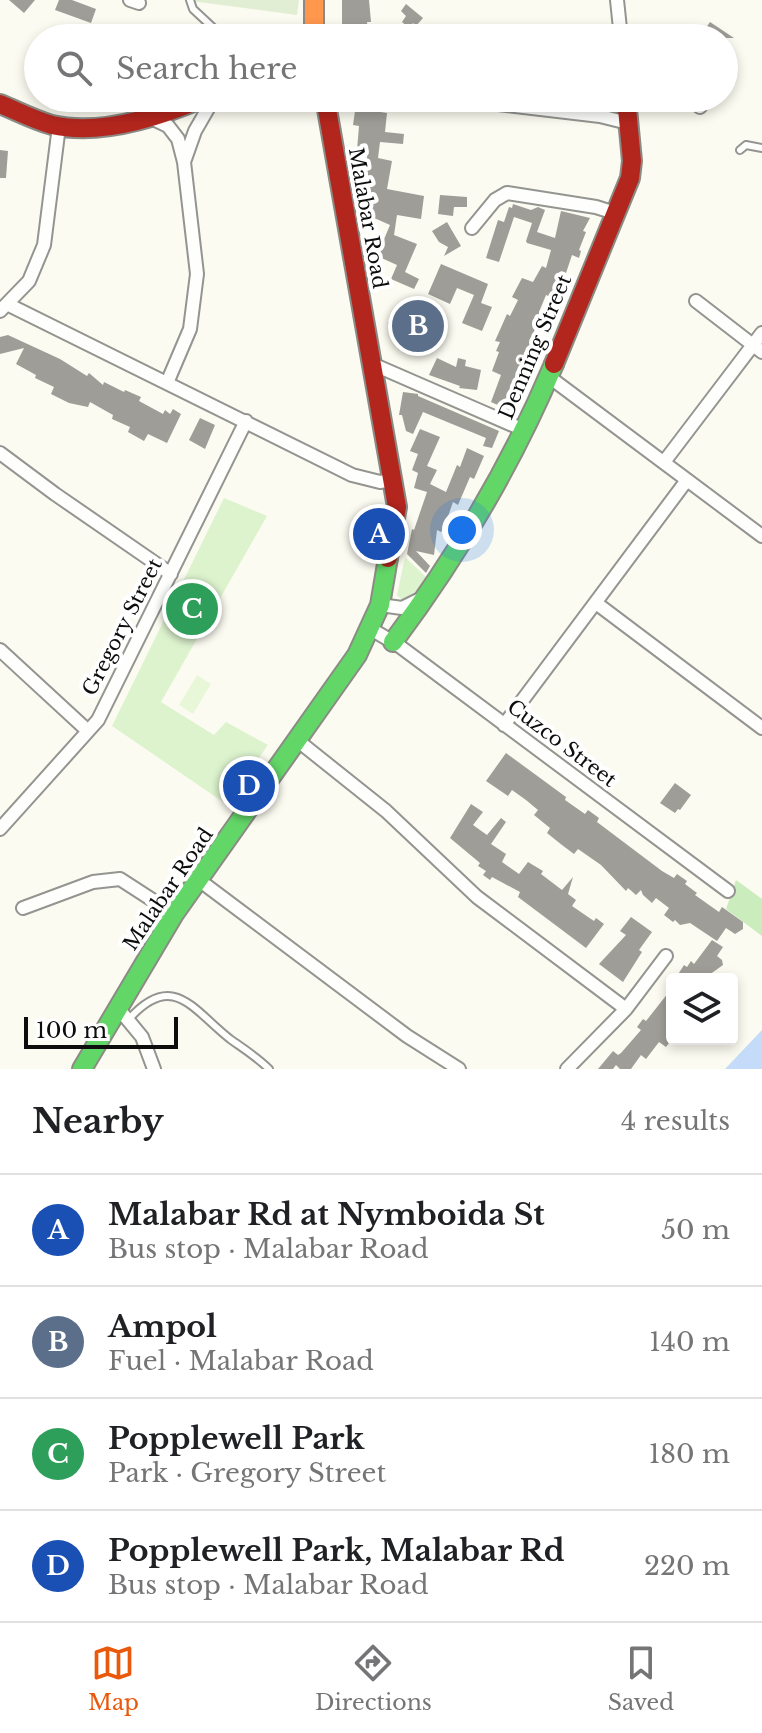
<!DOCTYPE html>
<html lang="en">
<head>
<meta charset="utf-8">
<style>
	:root { --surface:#fff; --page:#f6f6f6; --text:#202124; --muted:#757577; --line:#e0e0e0; --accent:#ea580c }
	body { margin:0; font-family:"Libre Baskerville",serif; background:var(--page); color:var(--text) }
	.controls { position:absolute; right:24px; bottom:24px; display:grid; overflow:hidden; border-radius:8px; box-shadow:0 4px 12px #0003 }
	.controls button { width:72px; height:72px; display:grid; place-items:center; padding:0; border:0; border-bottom:2px solid var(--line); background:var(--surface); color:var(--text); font:40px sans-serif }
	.scale { position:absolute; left:24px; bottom:20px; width:154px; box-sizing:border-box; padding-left:8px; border:4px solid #0d0d0d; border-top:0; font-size:22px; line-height:28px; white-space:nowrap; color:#0d0d0d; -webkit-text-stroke:6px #fff; paint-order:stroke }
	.you { position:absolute; left:462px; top:530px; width:28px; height:28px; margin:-20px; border:6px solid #fff; border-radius:50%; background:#1a73e8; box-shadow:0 0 0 12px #1a73e833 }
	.badge { display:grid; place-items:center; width:52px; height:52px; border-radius:50%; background:var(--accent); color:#fff; font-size:26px; font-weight:700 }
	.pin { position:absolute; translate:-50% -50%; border:4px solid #fff; box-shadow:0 2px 8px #0006 }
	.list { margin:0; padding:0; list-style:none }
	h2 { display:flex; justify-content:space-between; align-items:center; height:104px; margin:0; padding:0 32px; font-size:34px }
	h2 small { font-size:26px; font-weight:400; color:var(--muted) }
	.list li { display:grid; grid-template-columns:52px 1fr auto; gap:24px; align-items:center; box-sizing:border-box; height:112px; padding:0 32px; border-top:2px solid var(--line) }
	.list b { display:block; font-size:30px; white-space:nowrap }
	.list p { margin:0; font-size:26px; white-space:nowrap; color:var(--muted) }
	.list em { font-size:26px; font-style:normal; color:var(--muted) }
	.icon { flex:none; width:44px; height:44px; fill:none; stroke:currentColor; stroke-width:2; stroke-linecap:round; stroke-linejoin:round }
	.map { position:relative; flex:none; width:762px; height:1069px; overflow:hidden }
	.search { position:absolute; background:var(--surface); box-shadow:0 4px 12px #0003; left:24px; right:24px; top:24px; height:88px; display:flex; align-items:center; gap:20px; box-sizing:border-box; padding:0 28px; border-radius:44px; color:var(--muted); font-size:30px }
	.sheet { height:552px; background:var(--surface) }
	nav { display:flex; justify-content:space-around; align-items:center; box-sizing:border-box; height:112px; border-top:2px solid var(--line); background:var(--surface); font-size:22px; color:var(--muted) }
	nav a { display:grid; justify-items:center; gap:4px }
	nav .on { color:var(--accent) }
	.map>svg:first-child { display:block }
	.green { fill:#ddf3ce }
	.forest { fill:#cbecbc }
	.cemetery { fill:#e2eed4 }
	.pitch { fill:#e9f7d9 }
	.water { fill:#c4dcf9 }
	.building { fill:#9e9d97 }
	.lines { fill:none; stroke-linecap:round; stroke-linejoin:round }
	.lane-casing { stroke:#949490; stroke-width:10 }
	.street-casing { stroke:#949490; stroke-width:16 }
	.fast-casing { stroke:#8b8b86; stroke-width:22 }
	.slow-casing { stroke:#8b8b86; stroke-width:22 }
	.jam-casing { stroke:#8b8b86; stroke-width:22 }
	.lane { stroke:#fefefd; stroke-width:6 }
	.street { stroke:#fefefd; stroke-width:12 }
	.fast { stroke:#63d668; stroke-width:18 }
	.slow { stroke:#ff974d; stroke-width:18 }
	.jam { stroke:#b3261e; stroke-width:18 }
	.labels { text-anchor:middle; stroke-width:8; stroke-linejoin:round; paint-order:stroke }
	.street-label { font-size:20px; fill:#0d0d0d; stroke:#fff }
</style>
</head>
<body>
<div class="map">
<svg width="762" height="1069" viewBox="0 0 762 1069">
	<rect width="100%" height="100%" fill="#fbfbf1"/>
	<path class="green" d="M 224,498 L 267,516 L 161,702 L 214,735 L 226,722 L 268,745 L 226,804 L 112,726 Z
		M 405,557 L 426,577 L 422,586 L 403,601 L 397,595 Z"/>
	<path class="forest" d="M 736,880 L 762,899 L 762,936 L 726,909 Z"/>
	<path class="cemetery" d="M 183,0 L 299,0 L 297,15 Z"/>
	<path class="pitch" d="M 197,675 L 211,684 L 193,714 L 179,705 Z"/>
	<path class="water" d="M 762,1030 L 762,1069 L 725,1069 Z"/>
	<path class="building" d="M 9,0 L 35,0 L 24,13 Z
		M 59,0 L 72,0 L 96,9 L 91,23 L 55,10 Z
		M 342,0 L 369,0 L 371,22 L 367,22 L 369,38 L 345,38 L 342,26 Z
		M 406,4 L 423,18 L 416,26 L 413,23 L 409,28 L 402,22 L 406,16 L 401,11 Z
		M 710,22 L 734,38 L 699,38 Z
		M 361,109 L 387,113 L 385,132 L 404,134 L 403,144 L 380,142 L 378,158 L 392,161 L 387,189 L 424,196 L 421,219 L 397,215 L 394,235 L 417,244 L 405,272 L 419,279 L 414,289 L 391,279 L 397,265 L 377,256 L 390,225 L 372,217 L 365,169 L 368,151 L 357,150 L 359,126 L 353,125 L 355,111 Z
		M 0,150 L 8,151 L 6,178 L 0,178 Z
		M 440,195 L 467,197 L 467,207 L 454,207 L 453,216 L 438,214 Z
		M 513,204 L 531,210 L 538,207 L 545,210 L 537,232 L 555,238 L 561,211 L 590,218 L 583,231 L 586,232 L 579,250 L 581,251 L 579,258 L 572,255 L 557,300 L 546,295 L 539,312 L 546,315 L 546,320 L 544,324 L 538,322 L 530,341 L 536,343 L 511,411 L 491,402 L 501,375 L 492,371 L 499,352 L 496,351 L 500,342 L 495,341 L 507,314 L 510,316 L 518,300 L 512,297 L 522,278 L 533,282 L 542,266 L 546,268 L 551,250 L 527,243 L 526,241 L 532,223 L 514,217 L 499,262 L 486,258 L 498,220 L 504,222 L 509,207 L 512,208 Z
		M 447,222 L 461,246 L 444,256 L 448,247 L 439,242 L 432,231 Z
		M 441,264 L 488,284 L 481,303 L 492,307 L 482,331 L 462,323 L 474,295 L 457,288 L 450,304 L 428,294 Z
		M 422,313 L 426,339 L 411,341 L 409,330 L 390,333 L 388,322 Z
		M 8,335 L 60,359 L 87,376 L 89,373 L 103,385 L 104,382 L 124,392 L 125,390 L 141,397 L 139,401 L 163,414 L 165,410 L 170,414 L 173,409 L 181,414 L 167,443 L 148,434 L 144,441 L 128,432 L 130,427 L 112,419 L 113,415 L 90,402 L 88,407 L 69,403 L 51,394 L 54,387 L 35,378 L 36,375 L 16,364 L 24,348 L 0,354 L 0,337 Z
		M 437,358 L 456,367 L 458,358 L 466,360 L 465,366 L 481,370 L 477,390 L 459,388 L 460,386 L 429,375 Z
		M 403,392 L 418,394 L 418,396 L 499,431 L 492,448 L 483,446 L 486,438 L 423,412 L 413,434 L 406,431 L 402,415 L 399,415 Z
		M 200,418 L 215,425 L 205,449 L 189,440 Z
		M 420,429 L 440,437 L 427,466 L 437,470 L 430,484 L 446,492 L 457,465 L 460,467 L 467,448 L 484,456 L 474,479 L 470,477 L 458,505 L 453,502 L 444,528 L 441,532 L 437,530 L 434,555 L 416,551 L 430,566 L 426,573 L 407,554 L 412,529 L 414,530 L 427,492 L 414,488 L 418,473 L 412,470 L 418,454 L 410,451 Z
		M 506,753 L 566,797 L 565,800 L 585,814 L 588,810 L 599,818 L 597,822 L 662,871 L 674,878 L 677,874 L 687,881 L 685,884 L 697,893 L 695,895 L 719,912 L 722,907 L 743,922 L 743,929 L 735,934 L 726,928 L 717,941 L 690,923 L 680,925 L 675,920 L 673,922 L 664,915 L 669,908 L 656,898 L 652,903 L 643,895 L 641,890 L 636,895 L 628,888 L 626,891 L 601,865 L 578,849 L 574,854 L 562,845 L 547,833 L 550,828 L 534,815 L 538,810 L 526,800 L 512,790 L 508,796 L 486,781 Z
		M 675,783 L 691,795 L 680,810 L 678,809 L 675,813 L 660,803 Z
		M 471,804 L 483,812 L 473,825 L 487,835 L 501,818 L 506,822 L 491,844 L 506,854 L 502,862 L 519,874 L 528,862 L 543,871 L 541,874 L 562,890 L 573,877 L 568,894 L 576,900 L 572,906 L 591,919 L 594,921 L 596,918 L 604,924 L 586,948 L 518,897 L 520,892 L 492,877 L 490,880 L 483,875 L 486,871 L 478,866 L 480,863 L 450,838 Z
		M 631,917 L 652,932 L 639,950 L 642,952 L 623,982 L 599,964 L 626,935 L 620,931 Z
		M 712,940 L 723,947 L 717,956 L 722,960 L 723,965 L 709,975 L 715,979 L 675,979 L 684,965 L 687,967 L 691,961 L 694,964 Z
		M 672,988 L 672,1039 L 666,1047 L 659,1042 L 646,1059 L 641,1055 L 631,1069 L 620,1069 L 616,1065 L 613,1069 L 598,1069 L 613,1051 L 618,1055 L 621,1053 L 641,1030 L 637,1027 L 643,1019 L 646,1021 Z"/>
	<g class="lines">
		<g class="lane-casing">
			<path id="lane" d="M 190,0 L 193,9 L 224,38
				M 740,150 L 746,145 L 762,148
				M 129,1019 C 173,970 193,1010 230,1039 C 244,1049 257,1057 269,1069"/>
		</g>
		<g class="street-casing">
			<path id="street" d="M 130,0 L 139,3
				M 617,0 L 621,38
				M 448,98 L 600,116 L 628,123
				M 689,98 L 700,107
				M 149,117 L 168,126 L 178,139 L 184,162 L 197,274 L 190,329 L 167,383
				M 184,162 L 195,131 L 214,98
				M 472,228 L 495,200 L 507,193 L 596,207 L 615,213
				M 696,301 L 762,352
				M 7,304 L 352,475 L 380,482 L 392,480
				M 0,311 L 29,281 L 44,245 L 59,126
				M 370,363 L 524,430
				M 548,376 L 762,536
				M 0,453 L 55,494 L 171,574
				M 664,462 L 762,333
				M 596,603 L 762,728
				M 380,605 L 402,608 L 422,598
				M 371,629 L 398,645 L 728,891
				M 0,650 L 88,731
				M 504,725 L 687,480
				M 297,740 L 386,811 L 477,897 L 626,1009
				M 0,829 L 98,720 L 246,421
				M 199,880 L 407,1036 L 459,1069
				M 23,908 L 93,882 L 120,879 L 174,914
				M 118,1008 L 142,1037 L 154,1069
				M 567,1069 L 626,1009 L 666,956"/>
		</g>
		<g class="fast-casing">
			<path id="fast" d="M 393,642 C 458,555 512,464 554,364
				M 82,1069 L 174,914 L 357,655 L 380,605 L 388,558"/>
		</g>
		<g class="slow-casing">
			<path id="slow" d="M 314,0 L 314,38"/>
		</g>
		<g class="jam-casing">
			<path id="jam" d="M 325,98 L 397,507 L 388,558
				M 0,104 C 17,111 34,120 52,125 C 100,136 159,117 203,98
				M 554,364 L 630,178 L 632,161 L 626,98"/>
		</g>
		<use href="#lane" class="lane"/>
		<use href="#street" class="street"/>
		<use href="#fast" class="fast"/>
		<use href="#slow" class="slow"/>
		<use href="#jam" class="jam"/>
	</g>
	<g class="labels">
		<g class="street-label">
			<text transform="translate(368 218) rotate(80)" y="7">Malabar Road</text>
			<text transform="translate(535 347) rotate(-67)" y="7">Denning Street</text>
			<text transform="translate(122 627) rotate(-63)" y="7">Gregory Street</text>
			<text transform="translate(562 743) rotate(37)" y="7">Cuzco Street</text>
			<text transform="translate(168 889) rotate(-56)" y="7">Malabar Road</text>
		</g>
	</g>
</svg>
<div class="controls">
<button><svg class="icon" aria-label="layers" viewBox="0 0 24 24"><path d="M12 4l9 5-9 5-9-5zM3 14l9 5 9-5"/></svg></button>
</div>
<div class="scale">100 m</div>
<div class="you"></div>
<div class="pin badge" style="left:379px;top:534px;background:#1a4fb4">A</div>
<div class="pin badge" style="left:418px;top:326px;background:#5c6f8a">B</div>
<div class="pin badge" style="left:192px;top:609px;background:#2e9e5b">C</div>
<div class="pin badge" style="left:249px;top:786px;background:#1a4fb4">D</div>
<div class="search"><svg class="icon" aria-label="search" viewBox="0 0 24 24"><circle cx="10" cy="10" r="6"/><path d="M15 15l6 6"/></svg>Search here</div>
</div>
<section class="sheet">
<h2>Nearby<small>4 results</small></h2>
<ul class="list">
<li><span class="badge" style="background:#1a4fb4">A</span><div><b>Malabar Rd at Nymboida St</b><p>Bus stop · Malabar Road</p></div><em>50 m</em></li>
<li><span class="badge" style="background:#5c6f8a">B</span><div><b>Ampol</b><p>Fuel · Malabar Road</p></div><em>140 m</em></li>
<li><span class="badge" style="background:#2e9e5b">C</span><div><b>Popplewell Park</b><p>Park · Gregory Street</p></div><em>180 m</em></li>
<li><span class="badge" style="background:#1a4fb4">D</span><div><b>Popplewell Park, Malabar Rd</b><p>Bus stop · Malabar Road</p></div><em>220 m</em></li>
</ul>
</section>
<nav>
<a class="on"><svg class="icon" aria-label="map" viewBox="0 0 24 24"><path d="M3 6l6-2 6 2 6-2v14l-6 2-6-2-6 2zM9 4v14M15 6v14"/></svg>Map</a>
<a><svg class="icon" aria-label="directions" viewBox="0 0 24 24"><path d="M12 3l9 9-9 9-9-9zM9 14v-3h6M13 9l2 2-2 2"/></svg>Directions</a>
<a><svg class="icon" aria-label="saved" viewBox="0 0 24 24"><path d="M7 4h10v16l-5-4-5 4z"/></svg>Saved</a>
</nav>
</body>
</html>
